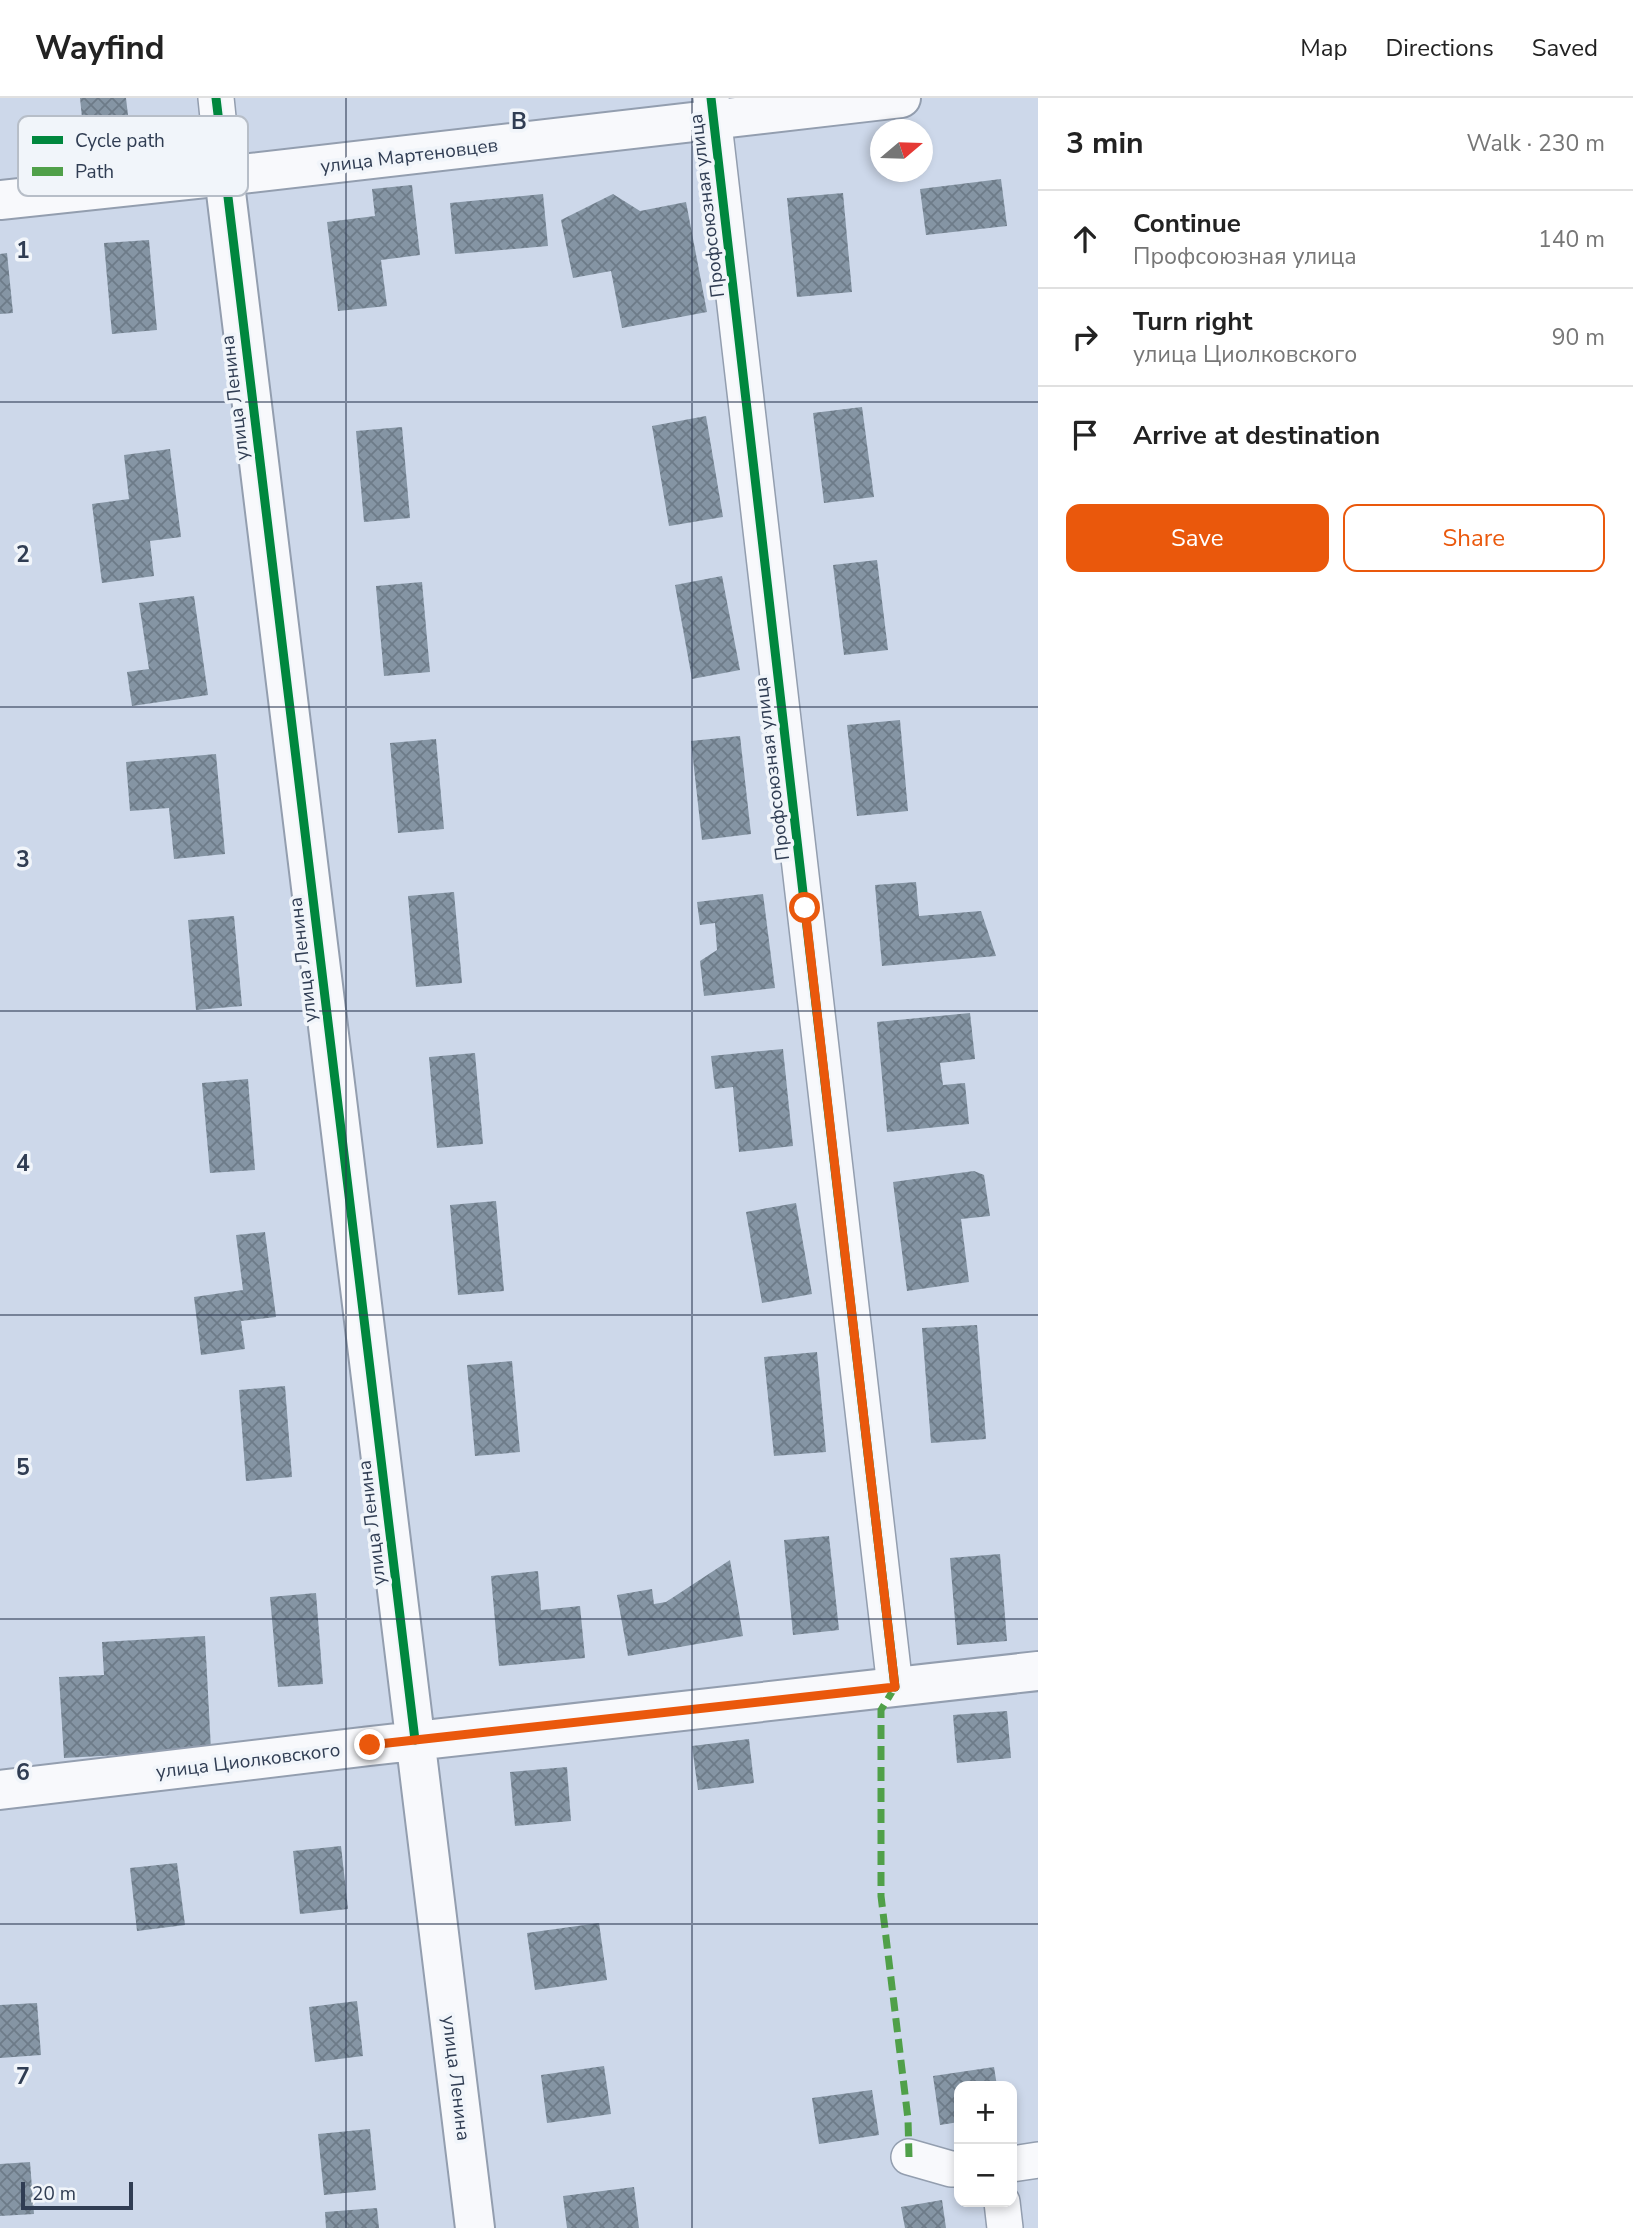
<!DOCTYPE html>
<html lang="en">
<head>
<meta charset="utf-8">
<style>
	:root { --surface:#fff; --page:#f6f6f6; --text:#222; --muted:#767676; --line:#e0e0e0; --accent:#ea580c }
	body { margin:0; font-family:"Nunito Sans",sans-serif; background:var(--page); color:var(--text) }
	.controls { position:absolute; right:21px; bottom:21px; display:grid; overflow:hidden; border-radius:14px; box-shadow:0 4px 10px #0003 }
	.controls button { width:63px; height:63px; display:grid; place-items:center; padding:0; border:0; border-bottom:2px solid var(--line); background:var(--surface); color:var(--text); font:35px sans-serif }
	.compass { position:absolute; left:870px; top:21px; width:63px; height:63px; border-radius:50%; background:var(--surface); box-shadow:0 4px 10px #0003; rotate:71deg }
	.scale { position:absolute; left:21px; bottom:18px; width:112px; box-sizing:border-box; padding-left:7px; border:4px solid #303d53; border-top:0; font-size:19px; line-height:24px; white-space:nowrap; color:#303d53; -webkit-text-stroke:5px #f1f5fa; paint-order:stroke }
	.stop { position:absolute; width:21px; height:21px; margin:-16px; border:5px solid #ea580c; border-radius:50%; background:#fff }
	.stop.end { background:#ea580c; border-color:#fff; box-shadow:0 2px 7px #0008 }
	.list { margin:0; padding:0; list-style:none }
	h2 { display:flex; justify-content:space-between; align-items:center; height:91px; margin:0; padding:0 28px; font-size:30px }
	h2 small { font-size:23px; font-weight:400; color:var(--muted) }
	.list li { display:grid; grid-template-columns:46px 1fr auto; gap:21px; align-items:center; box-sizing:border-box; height:98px; padding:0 28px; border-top:2px solid var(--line) }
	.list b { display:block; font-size:26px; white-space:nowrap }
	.list p { margin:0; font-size:23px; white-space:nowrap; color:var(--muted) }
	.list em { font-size:23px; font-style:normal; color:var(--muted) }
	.actions { display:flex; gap:14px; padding:21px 28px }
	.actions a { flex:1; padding:16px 0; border:2px solid var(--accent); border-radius:14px; text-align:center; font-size:24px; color:var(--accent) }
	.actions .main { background:var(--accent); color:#fff }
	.icon { flex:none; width:38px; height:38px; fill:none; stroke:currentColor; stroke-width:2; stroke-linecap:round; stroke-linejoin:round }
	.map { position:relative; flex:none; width:1038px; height:2130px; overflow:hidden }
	header { display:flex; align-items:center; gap:42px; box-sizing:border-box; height:98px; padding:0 35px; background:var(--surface); border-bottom:2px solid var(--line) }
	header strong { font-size:33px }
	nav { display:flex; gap:38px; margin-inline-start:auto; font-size:24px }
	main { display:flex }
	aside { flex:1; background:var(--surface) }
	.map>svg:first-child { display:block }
	.building { fill:url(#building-cross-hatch) }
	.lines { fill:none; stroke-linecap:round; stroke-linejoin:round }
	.street-casing { stroke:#939eaf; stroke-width:38 }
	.secondary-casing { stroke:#939eaf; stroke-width:42 }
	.street { stroke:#f8f9fc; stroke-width:35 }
	.secondary { stroke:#f8f9fc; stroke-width:38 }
	.quiet { stroke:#50a049; stroke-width:7; stroke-dasharray:14 7; stroke-linecap:butt }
	.cycleway-casing { stroke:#f1f5fa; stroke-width:13 }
	.cycleway { stroke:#00873e; stroke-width:9 }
	.route { stroke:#ea580c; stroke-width:9 }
	.grid { fill:none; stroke:#303d53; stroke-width:2; stroke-opacity:0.55 }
	.labels { text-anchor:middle; stroke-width:7; stroke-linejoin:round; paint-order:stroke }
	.street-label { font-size:19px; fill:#303d53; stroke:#f1f5fa }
	.key { fill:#f1f5fa; stroke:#b7bec8; stroke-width:2 }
	.key-label { font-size:19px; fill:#303d53 }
	.grid-label { font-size:23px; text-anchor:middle; font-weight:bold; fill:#303d53; stroke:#f1f5fa; stroke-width:7; stroke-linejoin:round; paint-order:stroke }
</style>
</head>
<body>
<header>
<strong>Wayfind</strong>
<nav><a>Map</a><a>Directions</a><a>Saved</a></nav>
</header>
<main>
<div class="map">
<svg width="1038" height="2130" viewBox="0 0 1038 2130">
	<defs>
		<pattern id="building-cross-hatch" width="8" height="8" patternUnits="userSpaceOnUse" patternTransform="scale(1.75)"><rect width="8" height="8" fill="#8595a4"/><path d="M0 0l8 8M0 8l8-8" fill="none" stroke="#6d7b88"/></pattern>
	</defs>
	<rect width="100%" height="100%" fill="#cdd8ea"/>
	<path class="building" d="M 80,0 L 126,0 L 129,26 L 83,30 Z
		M 1001,81 L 1007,128 L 926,137 L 920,91 Z
		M 412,87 L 420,157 L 381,162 L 387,208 L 338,213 L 327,124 L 375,118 L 372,91 Z
		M 843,95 L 852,194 L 797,199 L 787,100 Z
		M 543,96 L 548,148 L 455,156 L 450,105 Z
		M 613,96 L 640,113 L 686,104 L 707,214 L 622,230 L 611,173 L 573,180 L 561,122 Z
		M 149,142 L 157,232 L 112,236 L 104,145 Z
		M 7,155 L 13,215 L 0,216 L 0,156 Z
		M 862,309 L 874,399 L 824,405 L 813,315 Z
		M 706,318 L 723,419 L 669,428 L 652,328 Z
		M 402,329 L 410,420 L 364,424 L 356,333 Z
		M 170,351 L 181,439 L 150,443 L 154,478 L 102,485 L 92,406 L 129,401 L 124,357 Z
		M 877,462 L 888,552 L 844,557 L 833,467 Z
		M 722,478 L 740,572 L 692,581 L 675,487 Z
		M 422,484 L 430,574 L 384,578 L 376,488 Z
		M 194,498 L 208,597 L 132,608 L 127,574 L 149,571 L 139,505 Z
		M 900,622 L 908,713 L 857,718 L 847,627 Z
		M 740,638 L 751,736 L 702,742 L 691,643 Z
		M 436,641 L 444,731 L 398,735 L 390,645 Z
		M 216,656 L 225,756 L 174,761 L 169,710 L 130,713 L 126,664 Z
		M 916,784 L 919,818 L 981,813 L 996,858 L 882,868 L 875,787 Z
		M 454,794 L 462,885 L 416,889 L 408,798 Z
		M 763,796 L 775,890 L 704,898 L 700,863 L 717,852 L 715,825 L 700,827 L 697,804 Z
		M 234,818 L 242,908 L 196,912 L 188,822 Z
		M 970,915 L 975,961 L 940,965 L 943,987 L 965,985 L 969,1026 L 887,1034 L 877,924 Z
		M 783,951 L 793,1048 L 739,1054 L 733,989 L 715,991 L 711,958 Z
		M 475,955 L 483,1046 L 437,1050 L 429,959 Z
		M 248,981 L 255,1072 L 210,1075 L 202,985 Z
		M 974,1073 L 984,1077 L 990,1118 L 961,1121 L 969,1184 L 907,1193 L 893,1084 Z
		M 496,1103 L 504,1193 L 458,1197 L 450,1107 Z
		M 796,1105 L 812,1196 L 762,1205 L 746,1114 Z
		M 265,1134 L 276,1219 L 241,1223 L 245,1251 L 201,1257 L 194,1199 L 243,1192 L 236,1137 Z
		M 977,1227 L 986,1341 L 931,1345 L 922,1230 Z
		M 817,1254 L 826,1354 L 774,1358 L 764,1259 Z
		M 512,1263 L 520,1354 L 475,1358 L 467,1267 Z
		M 285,1288 L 292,1379 L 246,1383 L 239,1292 Z
		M 829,1438 L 839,1532 L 793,1537 L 784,1442 Z
		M 1000,1456 L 1007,1543 L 957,1547 L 950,1460 Z
		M 730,1462 L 743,1538 L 628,1558 L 617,1497 L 652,1491 L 654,1506 L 666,1504 Z
		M 538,1473 L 541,1512 L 580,1508 L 585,1560 L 499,1568 L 491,1478 Z
		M 316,1495 L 323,1586 L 278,1589 L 270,1499 Z
		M 205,1538 L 211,1652 L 64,1660 L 59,1579 L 104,1577 L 102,1544 Z
		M 1007,1613 L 1011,1660 L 957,1665 L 953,1617 Z
		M 749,1641 L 754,1685 L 698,1692 L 692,1648 Z
		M 567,1669 L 571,1723 L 515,1728 L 510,1674 Z
		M 341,1748 L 348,1811 L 300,1816 L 293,1753 Z
		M 177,1765 L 185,1827 L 137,1833 L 130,1770 Z
		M 599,1825 L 607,1882 L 535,1892 L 527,1835 Z
		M 357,1903 L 363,1958 L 315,1964 L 309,1909 Z
		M 37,1905 L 41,1957 L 0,1960 L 0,1907 Z
		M 604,1968 L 611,2016 L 547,2025 L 541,1977 Z
		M 994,1969 L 997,1988 L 959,1988 L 959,2024 L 940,2027 L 933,1978 Z
		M 872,1992 L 879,2037 L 819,2046 L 812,2000 Z
		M 370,2031 L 376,2092 L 324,2097 L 318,2036 Z
		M 30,2064 L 34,2116 L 0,2118 L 0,2066 Z
		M 634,2089 L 639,2130 L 567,2130 L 563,2098 Z
		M 942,2102 L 946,2130 L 905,2130 L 901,2109 Z
		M 377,2110 L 379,2130 L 326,2130 L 325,2114 Z"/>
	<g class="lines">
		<g class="street-casing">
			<path id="street" d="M 216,0 L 224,78
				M 711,0 L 895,1589
				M 909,2059 L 951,2071 L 959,2071
				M 1012,2066 L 1038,2062
				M 1002,2104 L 1005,2130"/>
		</g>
		<g class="secondary-casing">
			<path id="secondary" d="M 224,78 L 475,2130
				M 0,102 L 224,78 L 901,0
				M 0,1692 L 370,1648 L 1038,1573"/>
		</g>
		<use href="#street" class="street"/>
		<use href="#secondary" class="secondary"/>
		<path class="quiet" d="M 895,1589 L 881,1612 L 881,1798 L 908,2021 L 909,2059"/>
		<g class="cycleway-casing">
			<path id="cycleway" d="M 216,0 L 415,1642
				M 711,0 L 895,1589"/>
		</g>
		<use href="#cycleway" class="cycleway"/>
	</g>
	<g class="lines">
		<path class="route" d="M 370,1647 L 895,1589 L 805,810"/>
	</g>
	<path class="grid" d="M 346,0 L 346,2130M 692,0 L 692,2130M 0,304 L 1038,304M 0,609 L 1038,609M 0,913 L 1038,913M 0,1217 L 1038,1217M 0,1521 L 1038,1521M 0,1826 L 1038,1826"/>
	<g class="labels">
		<g class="street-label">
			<text transform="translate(409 57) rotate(-7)" y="7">улица Мартеновцев</text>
			<text transform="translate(706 108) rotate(-97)" y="7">Профсоюзная улица</text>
			<text transform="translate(234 300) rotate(-97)" y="7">улица Ленина</text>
			<text transform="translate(771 671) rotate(-97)" y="7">Профсоюзная улица</text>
			<text transform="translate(302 862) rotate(-97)" y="7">улица Ленина</text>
			<text transform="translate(371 1425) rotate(-97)" y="7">улица Ленина</text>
			<text transform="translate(248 1662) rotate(-7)" y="7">улица Циолковского</text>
			<text transform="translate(457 1980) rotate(83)" y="7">улица Ленина</text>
		</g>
	</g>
	<rect x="18" y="18" width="230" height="80" rx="10" class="key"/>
	<rect x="32" y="38" width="31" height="8" fill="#00873e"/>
	<rect x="32" y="69" width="31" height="9" fill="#50a049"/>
	<g class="key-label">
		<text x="75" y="49">Cycle path</text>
		<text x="75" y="80">Path</text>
	</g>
	<g class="grid-label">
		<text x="519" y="31">B</text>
		<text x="23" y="160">1</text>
		<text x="23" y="464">2</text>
		<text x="23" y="769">3</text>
		<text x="23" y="1073">4</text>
		<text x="23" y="1377">5</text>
		<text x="23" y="1682">6</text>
		<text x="23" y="1986">7</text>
	</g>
</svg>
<div class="controls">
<button>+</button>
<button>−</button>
</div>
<svg class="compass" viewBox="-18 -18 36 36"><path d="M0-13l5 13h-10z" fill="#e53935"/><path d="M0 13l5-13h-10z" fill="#767676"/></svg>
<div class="scale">20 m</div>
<div class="stop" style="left:805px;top:810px"></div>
<div class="stop end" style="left:370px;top:1647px"></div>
</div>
<aside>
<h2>3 min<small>Walk · 230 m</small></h2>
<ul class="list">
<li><svg class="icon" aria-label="ahead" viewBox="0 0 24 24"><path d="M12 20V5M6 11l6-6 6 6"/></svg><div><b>Continue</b><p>Профсоюзная улица</p></div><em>140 m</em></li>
<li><svg class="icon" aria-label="right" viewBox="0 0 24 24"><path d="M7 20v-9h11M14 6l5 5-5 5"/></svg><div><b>Turn right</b><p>улица Циолковского</p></div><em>90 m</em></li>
<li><svg class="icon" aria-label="arrive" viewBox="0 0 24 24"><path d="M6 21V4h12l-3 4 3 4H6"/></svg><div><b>Arrive at destination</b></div></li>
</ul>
<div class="actions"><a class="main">Save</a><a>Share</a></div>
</aside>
</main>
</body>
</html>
